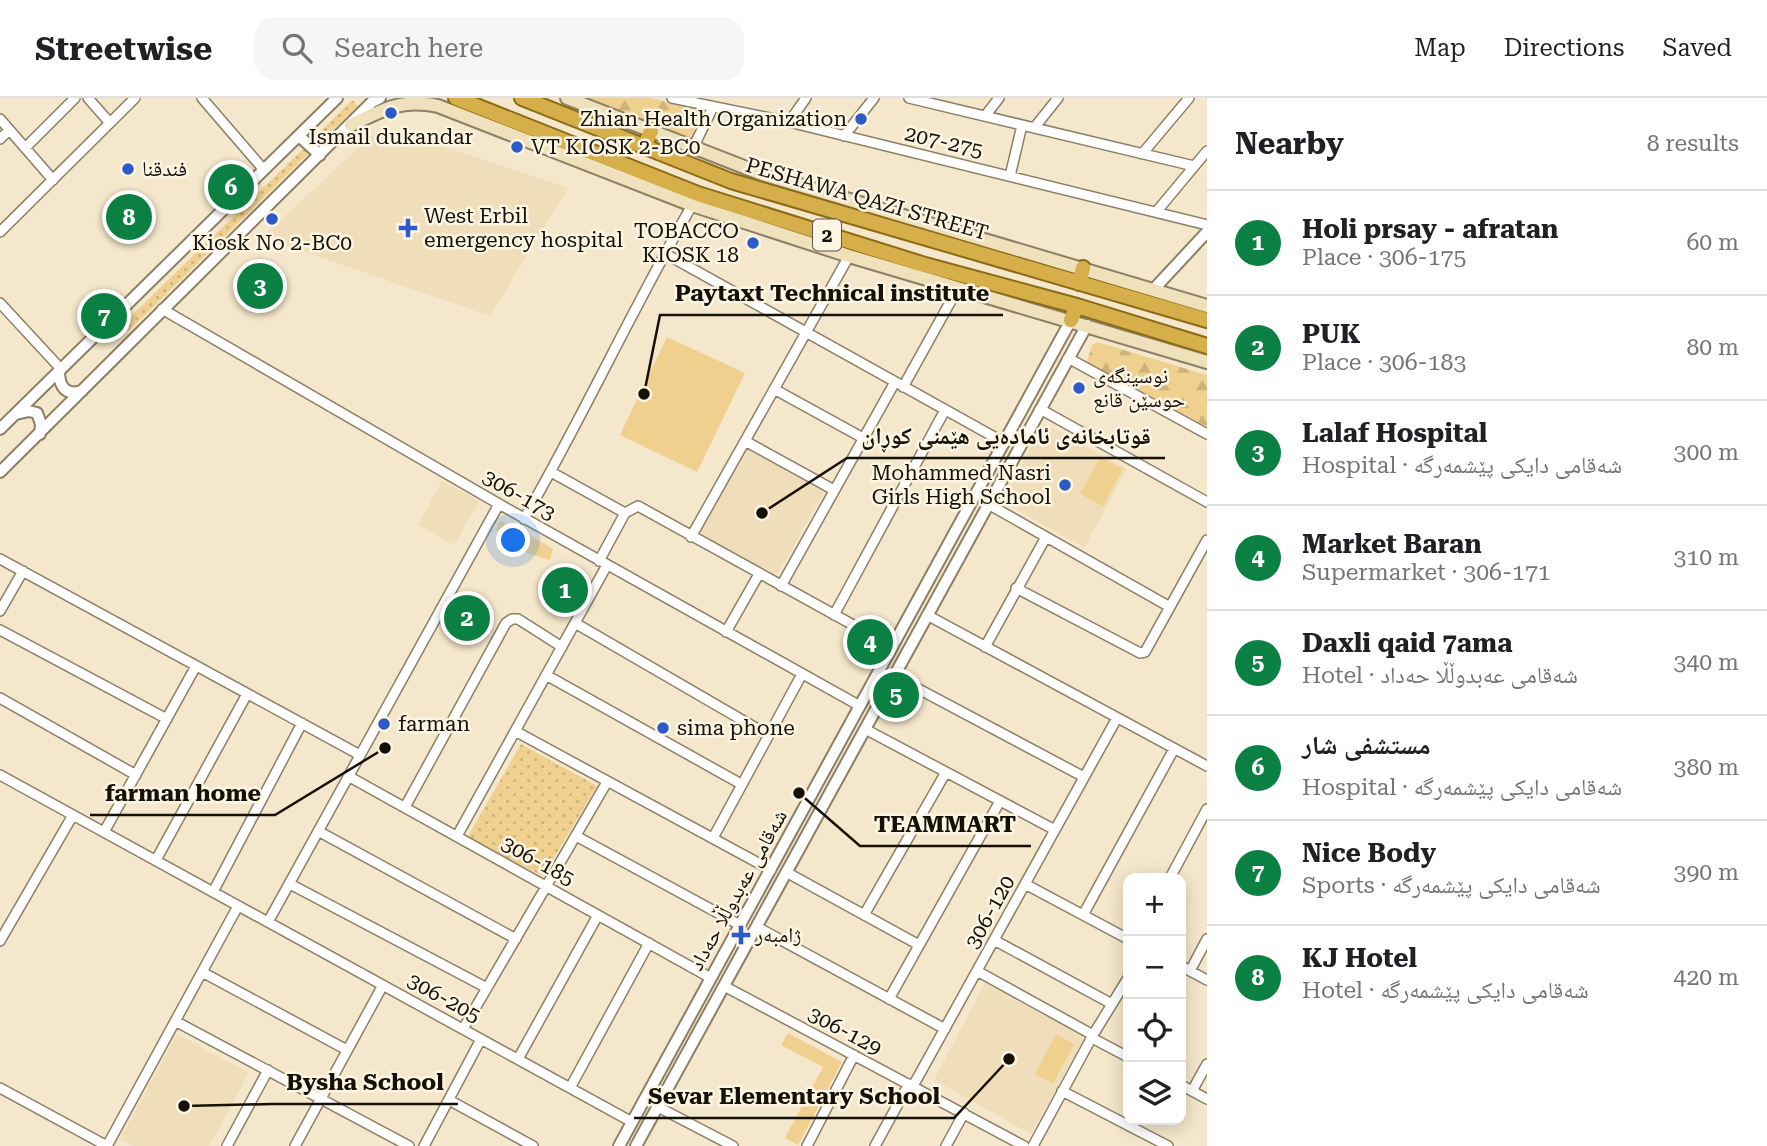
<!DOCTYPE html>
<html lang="en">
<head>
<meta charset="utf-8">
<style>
	:root { --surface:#fff; --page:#f6f6f6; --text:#202124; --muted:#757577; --line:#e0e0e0; --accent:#0b8043 }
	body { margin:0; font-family:"Roboto Serif","Noto Naskh Arabic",serif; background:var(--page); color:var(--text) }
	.controls { position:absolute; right:21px; bottom:21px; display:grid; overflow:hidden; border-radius:14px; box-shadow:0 4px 18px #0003 }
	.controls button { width:63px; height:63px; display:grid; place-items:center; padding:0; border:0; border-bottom:2px solid var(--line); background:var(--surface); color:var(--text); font:35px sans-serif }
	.you { position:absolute; left:514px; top:443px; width:24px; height:24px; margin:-18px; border:5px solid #fff; border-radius:50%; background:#1a73e8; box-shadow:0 0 0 10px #1a73e833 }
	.badge { display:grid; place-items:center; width:46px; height:46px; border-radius:50%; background:var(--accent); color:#fff; font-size:23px; font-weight:700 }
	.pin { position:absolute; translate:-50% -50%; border:4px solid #fff; box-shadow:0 2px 7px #0006 }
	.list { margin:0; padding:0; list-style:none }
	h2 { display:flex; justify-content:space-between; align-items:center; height:91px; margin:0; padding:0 28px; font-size:30px }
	h2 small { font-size:23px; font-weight:400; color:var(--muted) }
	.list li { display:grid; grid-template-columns:46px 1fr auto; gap:21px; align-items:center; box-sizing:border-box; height:105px; padding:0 28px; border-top:2px solid var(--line) }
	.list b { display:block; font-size:26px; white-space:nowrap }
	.list p { margin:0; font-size:23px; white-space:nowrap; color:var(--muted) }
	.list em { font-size:23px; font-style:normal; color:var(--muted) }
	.icon { flex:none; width:38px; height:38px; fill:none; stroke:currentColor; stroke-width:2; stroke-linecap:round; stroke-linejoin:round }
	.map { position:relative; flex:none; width:1207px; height:1048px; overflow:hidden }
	header { display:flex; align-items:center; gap:42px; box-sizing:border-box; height:98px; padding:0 35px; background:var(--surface); border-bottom:2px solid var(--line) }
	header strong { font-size:33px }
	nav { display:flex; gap:38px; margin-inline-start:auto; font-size:24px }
	.search { width:490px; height:63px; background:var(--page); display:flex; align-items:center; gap:18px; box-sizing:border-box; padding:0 24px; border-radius:21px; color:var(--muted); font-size:26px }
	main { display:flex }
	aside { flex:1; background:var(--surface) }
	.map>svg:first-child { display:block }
	.built { fill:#f0debb }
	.grass { fill:url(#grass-dots) }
	.forest { fill:url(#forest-firs) }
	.garden { fill:#f0d08f }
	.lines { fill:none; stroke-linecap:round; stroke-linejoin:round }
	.minor-casing { stroke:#8b7f65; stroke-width:12 }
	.tertiary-casing { stroke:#8b7f65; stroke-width:14 }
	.secondary-casing { stroke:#8b7f65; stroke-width:16 }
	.trunk-casing { stroke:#8c6b15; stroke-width:18 }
	.minor { stroke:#fff; stroke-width:9 }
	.tertiary { stroke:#fff; stroke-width:10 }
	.secondary { stroke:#efe1bb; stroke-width:12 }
	.trunk { stroke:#d6af4a; stroke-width:14 }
	.poi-dot { fill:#2e59c8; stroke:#fdf5e4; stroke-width:2.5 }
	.labels { text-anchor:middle; stroke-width:5; stroke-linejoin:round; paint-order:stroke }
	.shield { fill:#fdf5e4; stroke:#5b554a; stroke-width:2 }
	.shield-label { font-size:19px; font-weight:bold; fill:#161108 }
	.poi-label { font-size:21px; fill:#161108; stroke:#fdf5e4; text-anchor:start }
	.street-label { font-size:21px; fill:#161108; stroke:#fdf5e4 }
	.leader { fill:none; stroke:#161108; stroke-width:2.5 }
	.callout-dot { fill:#161108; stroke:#fdf5e4; stroke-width:2.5 }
	.callout-label { font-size:23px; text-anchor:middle; font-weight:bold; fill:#161108; stroke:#fdf5e4; stroke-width:5; stroke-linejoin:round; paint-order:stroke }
</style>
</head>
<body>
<header>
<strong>Streetwise</strong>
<div class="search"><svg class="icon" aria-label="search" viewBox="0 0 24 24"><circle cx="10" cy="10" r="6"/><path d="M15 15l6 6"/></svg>Search here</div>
<nav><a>Map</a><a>Directions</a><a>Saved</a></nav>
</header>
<main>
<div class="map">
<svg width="1207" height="1048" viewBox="0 0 1207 1048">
	<defs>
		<pattern id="grass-dots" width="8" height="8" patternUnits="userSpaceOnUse" patternTransform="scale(1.75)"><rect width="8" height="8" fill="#f0d08f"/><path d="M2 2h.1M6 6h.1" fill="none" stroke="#cdb27a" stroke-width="1.8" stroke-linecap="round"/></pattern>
		<pattern id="forest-firs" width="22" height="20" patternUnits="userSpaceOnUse" patternTransform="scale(1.75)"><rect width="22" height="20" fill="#f0d08f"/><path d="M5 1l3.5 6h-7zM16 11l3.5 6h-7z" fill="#cdb27a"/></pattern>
	</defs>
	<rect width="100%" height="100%" fill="#f5e7cb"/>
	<path class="built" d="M 382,28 L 568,90 L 490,218 L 262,139 Z
		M 1044,326 L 1127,371 L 1084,450 L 1002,403 Z
		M 748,352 L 824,394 L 777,477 L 699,436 Z
		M 442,383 L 479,403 L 454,447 L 418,427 Z
		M 985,885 L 1085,939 L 1031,1036 L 934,982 Z
		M 177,936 L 249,975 L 209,1048 L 133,1048 L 120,1041 Z"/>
	<path class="grass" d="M 352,2 L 358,8 L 322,42 L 318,42 L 317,37 Z
		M 302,52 L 306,52 L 308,56 L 140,222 L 129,232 L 119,237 L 122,228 L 134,215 Z
		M 521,646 L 597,688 L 543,778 L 467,740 Z"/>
	<path class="forest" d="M 584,0 L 649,0 L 701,11 L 691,43 Z
		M 1097,244 L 1207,277 L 1207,329 L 1086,265 L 1093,246 Z"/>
	<path class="garden" d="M 667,239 L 745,275 L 697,374 L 620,337 Z
		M 1100,359 L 1123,371 L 1103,408 L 1080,396 Z
		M 501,423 L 520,433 L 515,450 L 502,445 L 506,438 L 495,432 Z
		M 528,437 L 553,451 L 550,462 L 522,453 Z
		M 788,935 L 842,964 L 798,1047 L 785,1040 L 823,969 L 781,947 Z
		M 1056,936 L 1074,946 L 1053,986 L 1035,976 Z"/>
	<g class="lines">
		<g class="minor-casing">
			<path id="minor" d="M 88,0 L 110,25
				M 202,0 L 264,72
				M 672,0 L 789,24 L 1207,127
				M 909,0 L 1194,68
				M 985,18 L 999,0
				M 0,21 L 53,82
				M 789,24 L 806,0
				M 1034,30 L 1058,0
				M 844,38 L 874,0
				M 0,41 L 9,32
				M 25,50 L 75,0
				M 693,50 L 713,9
				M 1142,56 L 1189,0
				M 1010,78 L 1022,27
				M 1157,113 L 1207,53
				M 0,134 L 135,0
				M 664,155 L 1005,345
				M 0,205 L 61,271
				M 162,211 L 499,406 L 860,608
				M 1068,260 L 1207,336
				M 903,289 L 958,190
				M 774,291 L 863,340
				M 1040,311 L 1207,404
				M 745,343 L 834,392
				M 551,374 L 625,415
				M 988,406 L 1170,509
				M 524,421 C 584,317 634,207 694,104
				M 691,439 L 849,158
				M 0,461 L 360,657
				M 599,463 L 625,415 L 638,408 L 893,549
				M 781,488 L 895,284
				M 1016,490 L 1140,555 L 1145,554 L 1207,442
				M 0,513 L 23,473
				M 834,517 L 945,312
				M 927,517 L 1207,668
				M 575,525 L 768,637
				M 0,532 L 167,621
				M 726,534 L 759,476
				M 985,549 L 1046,439
				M 546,577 L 741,686
				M 894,578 L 1084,679
				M 0,600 L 136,677
				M 865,631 L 1055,732
				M 515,633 L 771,772
				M 0,677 L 632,1024
				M 348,678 L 711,880
				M 405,709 L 506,525 L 512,521 L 518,521 L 562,549
				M 318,733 L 516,841
				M 104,734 L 196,568
				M 457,738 L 607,467
				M 576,738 L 740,827
				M 713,740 L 802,576
				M 156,762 L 247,596
				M 786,774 L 919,847
				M 1170,780 L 1207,711
				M 290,786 L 487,890
				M 1025,786 L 1128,841
				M 213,794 L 302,625
				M 864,817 L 946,674
				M 1083,817 L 1174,651
				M 268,824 L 499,406
				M 757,829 L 945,931
				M 994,842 L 1112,906
				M 0,843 L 73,717
				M 1181,868 L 1207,882
				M 977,873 L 1093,937
				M 1190,873 L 1207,841
				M 202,874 L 347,952
				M 724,888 L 1024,1048
				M 889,901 L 1000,703
				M 175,923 L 409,1048
				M 463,931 L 607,684
				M 1092,940 L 1128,959
				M 518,961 L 598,817
				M 1181,987 L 1207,1001
				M 913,988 L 1117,620
				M 0,990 L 107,1048
				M 570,990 L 649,845
				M 1062,993 L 1168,1048
				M 1192,993 L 1207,966
				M 449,1002 L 533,1048
				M 658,1009 L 733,1048
				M 107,1048 L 238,808
				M 227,1048 L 268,972
				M 295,1048 L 383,887
				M 424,1048 L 481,941
				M 807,1048 L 854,957
				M 875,1048 L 909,986
				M 946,1048 L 964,1015
				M 1033,1048 L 1093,937 L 1128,880"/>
		</g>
		<g class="tertiary-casing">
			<path id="tertiary" d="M 299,38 L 320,57
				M 1153,192 L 1207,134
				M 59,273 C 59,289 66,298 82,293
				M 16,316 L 29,313 L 37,315 L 41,326 L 40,336
				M 0,331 L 337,0
				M 0,374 L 372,4 L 380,0
				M 619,1048 L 1071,222
				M 636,1048 L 1087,227"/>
		</g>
		<g class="secondary-casing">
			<path id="secondary" d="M 567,0 L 762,76 L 1207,208
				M 351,27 C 383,12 401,0 438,8 L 692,107 L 849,158 L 1207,264"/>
		</g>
		<g class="trunk-casing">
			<path id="trunk" d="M 456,0 L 698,96 L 925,167 L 1077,208 L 1207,248
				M 522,0 L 731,83 L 1207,222
				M 644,49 L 651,33
				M 1079,185 L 1083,170
				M 1071,222 L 1077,208"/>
		</g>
		<use href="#minor" class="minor"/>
		<use href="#tertiary" class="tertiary"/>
		<use href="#secondary" class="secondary"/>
		<use href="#trunk" class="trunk"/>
	</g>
	<g class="poi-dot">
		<circle cx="391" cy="15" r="7"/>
		<circle cx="861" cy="21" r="7"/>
		<circle cx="517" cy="49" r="7"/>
		<circle cx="128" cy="71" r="7"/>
		<circle cx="272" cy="121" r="7"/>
		<path d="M404.5 119.5h7v7h7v7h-7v7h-7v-7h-7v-7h7z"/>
		<circle cx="753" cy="145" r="7"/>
		<circle cx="1079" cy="290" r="7"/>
		<circle cx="1065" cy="387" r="7"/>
		<circle cx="384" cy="626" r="7"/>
		<circle cx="663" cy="630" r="7"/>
		<path d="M737.5 826.5h7v7h7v7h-7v7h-7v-7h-7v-7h7z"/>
	</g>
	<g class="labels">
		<rect class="shield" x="813" y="121.5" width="28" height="31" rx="5"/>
		<g class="shield-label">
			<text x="827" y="144">2</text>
		</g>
		<g class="poi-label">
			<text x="847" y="28" text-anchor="end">Zhian Health Organization</text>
			<text x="391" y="46" text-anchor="middle">Ismail dukandar</text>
			<text x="531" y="56">VT KIOSK 2-BC0</text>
			<text x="142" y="78">فندقنا</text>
			<text x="424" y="125">West Erbil<tspan x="424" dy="24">emergency hospital</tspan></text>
			<text x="739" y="140" text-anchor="end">TOBACCO<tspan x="739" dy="24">KIOSK 18</tspan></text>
			<text x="272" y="152" text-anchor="middle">Kiosk No 2-BC0</text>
			<text x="1093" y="285">نوسینگەی<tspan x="1093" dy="24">حوسێن قانع</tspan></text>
			<text x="1051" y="382" text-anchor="end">Mohammed Nasri<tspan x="1051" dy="24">Girls High School</tspan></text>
			<text x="398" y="633">farman</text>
			<text x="677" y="637">sima phone</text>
			<text x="755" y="844">ژامبەر</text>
		</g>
		<g class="street-label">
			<text transform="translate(944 44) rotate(13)" y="7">207-275</text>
			<text transform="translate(867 101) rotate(16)" y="7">PESHAWA QAZI STREET</text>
			<text transform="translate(519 397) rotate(30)" y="7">306-173</text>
			<text transform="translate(538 763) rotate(29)" y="7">306-185</text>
			<text transform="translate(738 792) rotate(-61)" y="7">شەقامی عەبدوڵڵا حەداد</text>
			<text transform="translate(990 814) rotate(-61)" y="7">306-120</text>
			<text transform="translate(444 900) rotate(29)" y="7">306-205</text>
			<text transform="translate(845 933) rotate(28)" y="7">306-129</text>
		</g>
	</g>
	<path class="leader" d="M644 296L660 217H1003M762 415L847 360H1165M385 650L275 717H90M799 695L860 748H1031M184 1008L272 1006H458M1009 961L954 1020H634"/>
	<g class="callout-dot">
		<circle cx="644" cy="296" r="7"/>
		<circle cx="762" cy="415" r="7"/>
		<circle cx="385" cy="650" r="7"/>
		<circle cx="799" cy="695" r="7"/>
		<circle cx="184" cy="1008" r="7"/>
		<circle cx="1009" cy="961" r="7"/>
	</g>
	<g class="callout-label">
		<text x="832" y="203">Paytaxt Technical institute</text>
		<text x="1006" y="346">قوتابخانەی ئامادەیی هێمنی کوڕان</text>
		<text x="183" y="703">farman home</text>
		<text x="945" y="734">TEAMMART</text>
		<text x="365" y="992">Bysha School</text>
		<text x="794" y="1006">Sevar Elementary School</text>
	</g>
</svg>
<div class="controls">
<button>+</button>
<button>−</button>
<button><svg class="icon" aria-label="locate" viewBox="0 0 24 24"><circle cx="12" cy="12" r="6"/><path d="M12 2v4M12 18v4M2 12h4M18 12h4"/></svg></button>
<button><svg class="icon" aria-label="layers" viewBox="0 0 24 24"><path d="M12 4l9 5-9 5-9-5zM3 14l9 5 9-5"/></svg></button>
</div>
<div class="you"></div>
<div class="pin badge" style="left:565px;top:492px">1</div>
<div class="pin badge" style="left:467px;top:520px">2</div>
<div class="pin badge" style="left:260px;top:188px">3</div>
<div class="pin badge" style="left:870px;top:544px">4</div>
<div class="pin badge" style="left:896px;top:597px">5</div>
<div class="pin badge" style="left:231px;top:89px">6</div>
<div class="pin badge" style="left:104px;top:218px">7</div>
<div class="pin badge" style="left:129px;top:119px">8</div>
</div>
<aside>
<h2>Nearby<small>8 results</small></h2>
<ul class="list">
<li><span class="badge">1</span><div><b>Holi prsay - afratan</b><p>Place · 306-175</p></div><em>60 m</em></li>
<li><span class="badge">2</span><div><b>PUK</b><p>Place · 306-183</p></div><em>80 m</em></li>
<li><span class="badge">3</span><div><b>Lalaf Hospital</b><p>Hospital · شەقامی دایکی پێشمەرگە</p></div><em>300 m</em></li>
<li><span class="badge">4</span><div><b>Market Baran</b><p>Supermarket · 306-171</p></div><em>310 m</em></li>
<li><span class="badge">5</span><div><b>Daxli qaid 7ama</b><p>Hotel · شەقامی عەبدوڵڵا حەداد</p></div><em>340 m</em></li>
<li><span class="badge">6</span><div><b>مستشفى شار</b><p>Hospital · شەقامی دایکی پێشمەرگە</p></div><em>380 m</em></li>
<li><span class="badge">7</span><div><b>Nice Body</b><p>Sports · شەقامی دایکی پێشمەرگە</p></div><em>390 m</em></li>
<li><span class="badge">8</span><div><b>KJ Hotel</b><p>Hotel · شەقامی دایکی پێشمەرگە</p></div><em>420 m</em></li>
</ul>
</aside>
</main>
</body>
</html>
